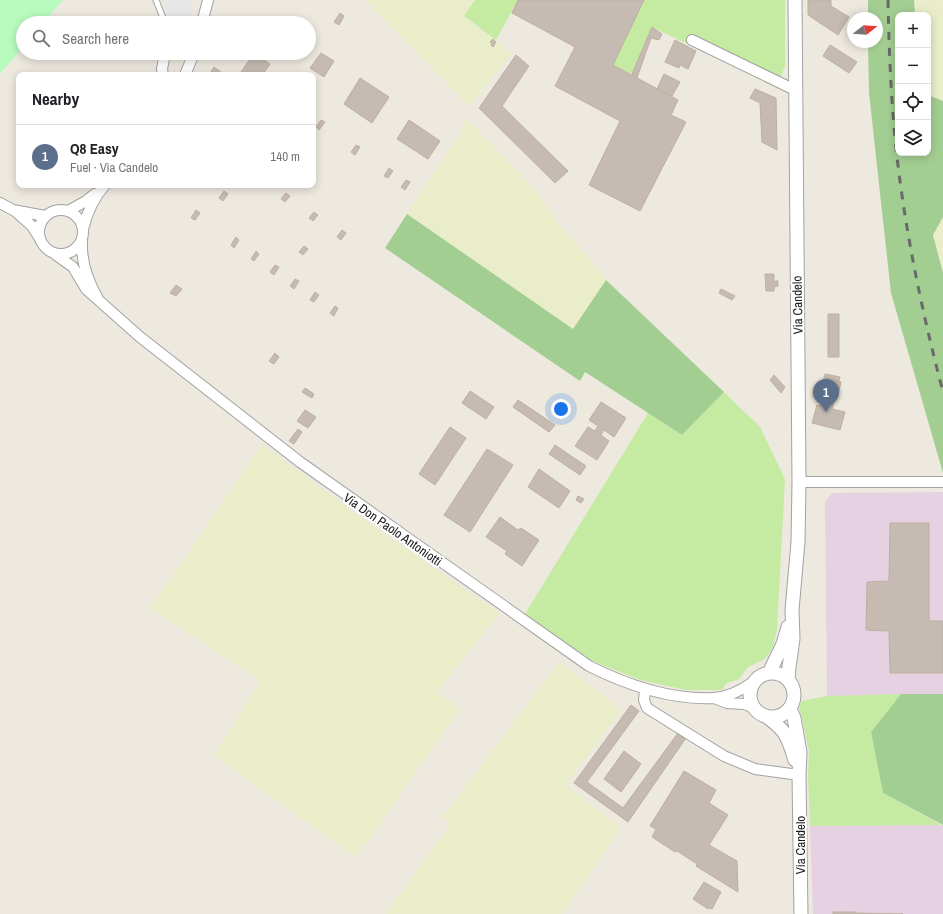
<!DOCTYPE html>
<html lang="en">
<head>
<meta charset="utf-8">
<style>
	:root { --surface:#fff; --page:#f6f6f6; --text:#202124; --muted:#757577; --line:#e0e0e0; --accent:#2563eb }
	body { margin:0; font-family:"Archivo Narrow",sans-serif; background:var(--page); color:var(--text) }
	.controls { position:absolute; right:12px; top:12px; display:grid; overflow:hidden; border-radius:8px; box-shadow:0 2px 10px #0003 }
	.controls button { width:36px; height:36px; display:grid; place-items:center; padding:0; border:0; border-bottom:1px solid var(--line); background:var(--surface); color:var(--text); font:20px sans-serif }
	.compass { position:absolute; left:847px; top:12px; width:36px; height:36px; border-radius:50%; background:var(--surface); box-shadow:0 2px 10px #0003; rotate:73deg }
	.you { position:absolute; left:561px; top:409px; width:14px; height:14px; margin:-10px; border:3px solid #fff; border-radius:50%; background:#1a73e8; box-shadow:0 0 0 6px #1a73e833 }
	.badge { display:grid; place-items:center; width:26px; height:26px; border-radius:50%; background:var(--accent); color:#fff; font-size:13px; font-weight:700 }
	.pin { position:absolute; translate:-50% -33px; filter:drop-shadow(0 1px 2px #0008) }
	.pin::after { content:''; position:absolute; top:21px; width:14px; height:12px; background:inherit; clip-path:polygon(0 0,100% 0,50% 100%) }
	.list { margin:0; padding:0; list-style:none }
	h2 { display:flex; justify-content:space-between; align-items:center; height:52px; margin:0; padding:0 16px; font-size:17px }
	h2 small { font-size:13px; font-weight:400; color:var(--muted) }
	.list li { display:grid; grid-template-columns:26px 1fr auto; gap:12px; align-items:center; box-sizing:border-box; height:64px; padding:0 16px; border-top:1px solid var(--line) }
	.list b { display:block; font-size:15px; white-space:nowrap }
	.list p { margin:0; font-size:13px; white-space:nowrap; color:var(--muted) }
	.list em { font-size:13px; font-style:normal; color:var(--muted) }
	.icon { flex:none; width:22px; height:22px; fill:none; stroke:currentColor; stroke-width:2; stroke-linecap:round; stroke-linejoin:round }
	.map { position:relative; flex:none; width:943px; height:914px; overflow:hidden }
	.search { position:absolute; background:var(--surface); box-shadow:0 2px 10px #0003; left:16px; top:16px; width:300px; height:44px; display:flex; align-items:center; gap:10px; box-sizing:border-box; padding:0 14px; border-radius:22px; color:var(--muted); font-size:15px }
	.panel { position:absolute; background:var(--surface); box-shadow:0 2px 10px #0003; left:16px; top:72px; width:300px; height:116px; border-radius:8px }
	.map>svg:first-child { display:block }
	.industrial { fill:#e6d1e2 }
	.farmland { fill:#eaedc9 }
	.grass { fill:#c5eaa2 }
	.forest { fill:#a3ce92 }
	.park { fill:#b8fbbe }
	.parking { fill:#e7e7e7 }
	.building { fill:#c5bbb3; stroke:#bfafa1 }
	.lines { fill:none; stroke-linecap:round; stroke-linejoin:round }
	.service-casing { stroke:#a2a2a2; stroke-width:7 }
	.minor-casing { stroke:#a2a2a2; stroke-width:12 }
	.tertiary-casing { stroke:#a2a2a2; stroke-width:15 }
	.service { stroke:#fff; stroke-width:5 }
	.minor { stroke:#fff; stroke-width:10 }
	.tertiary { stroke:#fff; stroke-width:13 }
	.rail { stroke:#696969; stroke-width:3; stroke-dasharray:8 8; stroke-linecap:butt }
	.labels { text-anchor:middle; stroke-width:4; stroke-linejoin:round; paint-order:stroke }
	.street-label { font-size:13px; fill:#1b1b1b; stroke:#fff }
</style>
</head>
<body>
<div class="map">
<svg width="943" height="914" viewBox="0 0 943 914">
	<rect width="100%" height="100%" fill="#ede9df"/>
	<path class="industrial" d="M 943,492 L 943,695 L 827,696 L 825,502 L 832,493 Z
		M 943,825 L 943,914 L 813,914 L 810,826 Z"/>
	<path class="farmland" d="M 365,0 L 475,0 L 464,17 L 512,53 L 469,106 Z
		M 914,0 L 943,0 L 943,101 L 928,95 L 928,15 L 915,15 Z
		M 465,117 L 533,187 L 560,226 L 597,267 L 606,280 L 573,329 L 407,214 L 460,133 Z
		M 943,217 L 943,273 L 933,235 Z
		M 262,445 L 383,533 L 500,613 L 437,692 L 460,709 L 356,858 L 214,755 L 260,681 L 150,608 Z
		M 559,662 L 621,710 L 566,785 L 621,828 L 562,914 L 386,914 L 450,824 L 443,816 Z"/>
	<path class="grass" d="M 475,0 L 518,0 L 496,40 L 464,16 Z
		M 644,0 L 785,0 L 785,66 L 777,87 L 652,27 L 632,74 L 613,65 Z
		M 724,392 L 760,427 L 785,479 L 777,629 L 773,647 L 765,659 L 748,667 L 739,679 L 725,684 L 723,690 L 686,690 L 640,680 L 610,668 L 593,661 L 525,614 L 648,413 L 682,435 Z
		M 901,694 L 871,732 L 883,793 L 941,825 L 810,826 L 808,775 L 809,751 L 802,718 L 799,708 L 802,701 L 827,696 Z"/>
	<path class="forest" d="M 868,0 L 914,0 L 915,15 L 898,15 L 898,153 L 928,153 L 928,95 L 943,101 L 943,217 L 933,235 L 943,273 L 943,473 L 891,293 L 869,93 L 868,42 L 877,42 L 877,18 L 868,18 Z
		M 407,214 L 573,329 L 606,280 L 724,392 L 682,435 L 585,372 L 580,381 L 385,248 Z
		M 901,694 L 943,694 L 943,825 L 883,793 L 871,732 Z"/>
	<path class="park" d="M 0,0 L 63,0 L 43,23 L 23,23 L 23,47 L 0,74 Z"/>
	<path class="parking" d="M 163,0 L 194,0 L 189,15 L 169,21 Z"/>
	<path class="building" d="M 518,0 L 644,0 L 613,65 L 678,100 L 671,115 L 686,122 L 640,211 L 589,185 L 620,121 L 555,86 L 575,47 L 512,13 Z
		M 808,0 L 831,0 L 831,6 L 849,17 L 838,35 L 808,15 Z
		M 340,13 L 344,16 L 339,25 L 334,22 Z
		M 652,27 L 662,34 L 659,40 L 651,38 L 637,78 L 632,74 Z
		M 493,39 L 496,42 L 493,47 L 491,45 L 492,43 L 490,42 Z
		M 675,40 L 696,51 L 688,69 L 680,65 L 679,68 L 665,62 Z
		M 830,45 L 857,62 L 849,73 L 823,56 Z
		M 254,53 L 270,64 L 262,75 L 239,75 Z
		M 321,53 L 334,61 L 324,77 L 310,68 Z
		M 516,55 L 529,66 L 502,106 L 568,171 L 555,183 L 479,108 Z
		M 214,67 L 222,73 L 220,75 L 209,75 Z
		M 664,74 L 680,82 L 672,96 L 657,89 Z
		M 360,78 L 389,97 L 372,123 L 344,104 Z
		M 755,89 L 776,98 L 777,150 L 762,142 L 760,103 L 750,98 Z
		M 321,120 L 325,122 L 319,130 L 316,127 Z
		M 409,120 L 440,141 L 428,159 L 397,139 Z
		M 356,145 L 360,147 L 355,155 L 351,152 Z
		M 389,168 L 393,171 L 388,178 L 384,176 Z
		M 406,180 L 410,182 L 405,190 L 401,187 Z
		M 224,191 L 228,194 L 223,201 L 219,198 Z
		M 286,193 L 290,196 L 285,202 L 281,199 Z
		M 196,210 L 200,213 L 195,220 L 191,218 Z
		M 314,212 L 318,215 L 313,221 L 309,218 Z
		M 342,230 L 346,233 L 341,240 L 337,237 Z
		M 236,237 L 239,240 L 234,248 L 231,245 Z
		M 304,246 L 308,249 L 303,255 L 299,252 Z
		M 256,251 L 259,254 L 254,261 L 251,259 Z
		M 275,265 L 279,267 L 274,275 L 270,272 Z
		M 765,274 L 774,274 L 774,281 L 778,281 L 778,286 L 774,287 L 774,291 L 766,291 Z
		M 295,279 L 299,281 L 294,289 L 290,286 Z
		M 176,285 L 182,289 L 176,296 L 170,293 Z
		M 721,289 L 735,296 L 732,300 L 719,293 Z
		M 315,292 L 319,295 L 314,302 L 310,300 Z
		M 335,306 L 338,308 L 334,316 L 330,313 Z
		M 828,314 L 839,314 L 839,357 L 828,357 Z
		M 275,353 L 279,357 L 274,364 L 269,361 Z
		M 825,374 L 840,377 L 837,389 L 822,386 Z
		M 774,375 L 785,387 L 781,393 L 770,380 Z
		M 827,378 L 841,382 L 838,395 L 836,394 L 832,409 L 845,412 L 840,430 L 812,423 L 817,405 L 820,406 Z
		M 305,388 L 314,394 L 312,398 L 302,392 Z
		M 470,391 L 494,407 L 486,419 L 462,403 Z
		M 518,400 L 555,425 L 549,432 L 513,407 Z
		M 601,402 L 626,418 L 614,437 L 604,430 L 601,435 L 609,441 L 597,460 L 575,446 L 588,427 L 595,431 L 598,426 L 589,420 Z
		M 305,410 L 316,417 L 308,428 L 297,421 Z
		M 450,427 L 466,438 L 435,485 L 419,474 Z
		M 298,429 L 302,432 L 294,444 L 289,441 Z
		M 555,445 L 586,466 L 580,475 L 549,454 Z
		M 487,449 L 513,465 L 470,532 L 444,515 Z
		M 539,469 L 570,491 L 559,508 L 528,487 Z
		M 578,496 L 584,499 L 581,503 L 576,500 Z
		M 500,517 L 518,530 L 521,528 L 539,540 L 522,566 L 505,554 L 507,551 L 486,537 Z
		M 890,523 L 929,523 L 929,621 L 943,621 L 943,673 L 890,673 L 889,631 L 866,630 L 867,582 L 889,581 Z
		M 631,705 L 639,711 L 587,782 L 623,808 L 678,733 L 686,738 L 628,822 L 574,783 Z
		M 624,751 L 641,764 L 621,792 L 604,779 Z
		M 684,771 L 716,790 L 709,803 L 728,815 L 709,845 L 737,861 L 738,892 L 696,866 L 697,864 L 677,851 L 675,852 L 652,837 L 656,829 L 650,826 Z
		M 704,882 L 721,892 L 712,909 L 710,908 L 708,909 L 693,899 Z
		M 833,912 L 855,912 L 856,913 L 903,914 L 833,914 Z"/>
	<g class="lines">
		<g class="service-casing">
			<path id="service" d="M 156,0 L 165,23"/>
		</g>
		<g class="minor-casing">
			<path id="minor" d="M 202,23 L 208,0
				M 692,40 L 795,90
				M 163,75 L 162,69 L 165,53
				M 185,75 L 194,53
				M 0,203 L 13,210 L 45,216
				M39 232a22 22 0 1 1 44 0a22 22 0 1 1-44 0Z
				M 15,211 L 32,226 L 39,237
				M 68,211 L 86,201 L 95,194
				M 83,229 C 87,213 94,197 105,185
				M 82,241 C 81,260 87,279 97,297
				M 56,255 L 73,267 L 86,289 L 140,337 L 300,462 L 589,666 C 627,685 670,700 713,698 C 728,697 742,690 753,682
				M 799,482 L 943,482
				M 645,689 L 644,700 L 647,708 L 724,756 L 755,769 L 799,775
				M 714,698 L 727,703 L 744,704 L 752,707"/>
		</g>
		<g class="tertiary-casing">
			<path id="tertiary" d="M750 695a22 22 0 1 1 44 0a22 22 0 1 1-44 0Z
				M 769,673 L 783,644 L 788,627
				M 788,680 L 789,667 L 793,639 L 792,610 L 798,542 L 799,482 L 795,0
				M 790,709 L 794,718 L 800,752 L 799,775 L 801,914
				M 767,717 C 787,731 788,738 795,760"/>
		</g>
		<use href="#service" class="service"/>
		<use href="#minor" class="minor"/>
		<use href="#tertiary" class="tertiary"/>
		<path class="rail" d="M 888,0 C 889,49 891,99 896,148 C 905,231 922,312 943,392"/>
	</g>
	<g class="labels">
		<g class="street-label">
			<text transform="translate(797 305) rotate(-91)" y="5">Via Candelo</text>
			<text transform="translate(393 529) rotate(35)" y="5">Via Don Paolo Antoniotti</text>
			<text transform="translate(800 845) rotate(-90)" y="5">Via Candelo</text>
		</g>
	</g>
</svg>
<div class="controls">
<button>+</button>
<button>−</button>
<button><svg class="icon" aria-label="locate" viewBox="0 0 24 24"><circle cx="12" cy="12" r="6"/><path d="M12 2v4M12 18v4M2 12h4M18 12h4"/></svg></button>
<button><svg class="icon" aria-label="layers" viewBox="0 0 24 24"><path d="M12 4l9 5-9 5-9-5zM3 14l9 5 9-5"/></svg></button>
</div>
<svg class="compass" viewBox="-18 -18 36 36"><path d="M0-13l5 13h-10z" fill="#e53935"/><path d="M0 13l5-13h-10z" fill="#757577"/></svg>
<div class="you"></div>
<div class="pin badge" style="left:826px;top:412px;background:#5c6f8a">1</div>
<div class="search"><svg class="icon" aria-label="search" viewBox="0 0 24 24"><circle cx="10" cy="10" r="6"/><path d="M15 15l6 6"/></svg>Search here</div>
<section class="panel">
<h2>Nearby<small></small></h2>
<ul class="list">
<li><span class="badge" style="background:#5c6f8a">1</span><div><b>Q8 Easy</b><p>Fuel · Via Candelo</p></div><em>140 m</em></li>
</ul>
</section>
</div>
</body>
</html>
